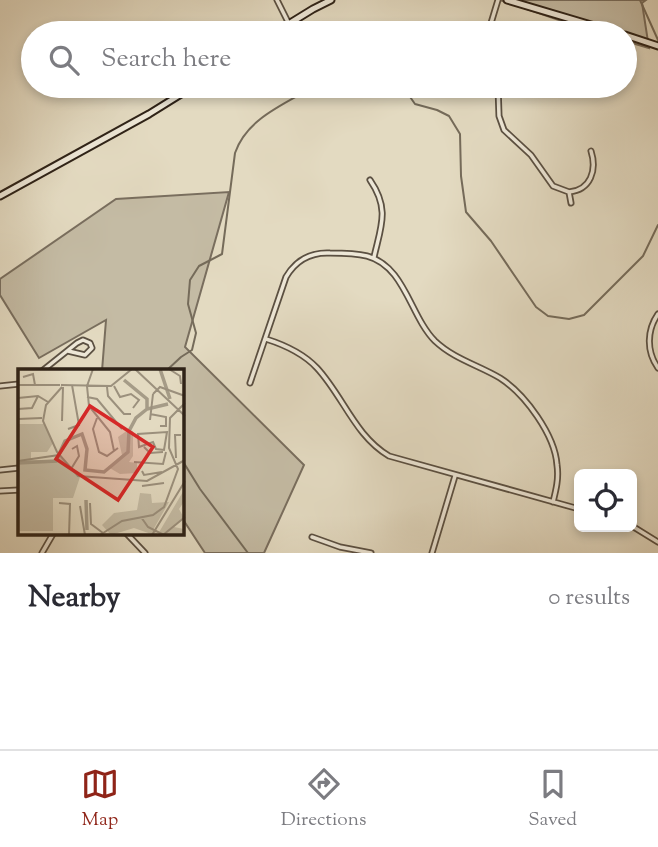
<!DOCTYPE html>
<html lang="en">
<head>
<meta charset="utf-8">
<style>
	:root { --surface:#fff; --page:#f7f7f7; --text:#2b2b33; --muted:#7c7c81; --line:#e1e1e2; --accent:#8f2418 }
	body { margin:0; font-family:"Sorts Mill Goudy",serif; background:var(--page); color:var(--text) }
	.controls { position:absolute; right:21px; bottom:21px; display:grid; overflow:hidden; border-radius:10px; box-shadow:0 4px 10px #0003 }
	.controls button { width:63px; height:63px; display:grid; place-items:center; padding:0; border:0; border-bottom:2px solid var(--line); background:var(--surface); color:var(--text); font:35px sans-serif }
	.list { margin:0; padding:0; list-style:none }
	h2 { display:flex; justify-content:space-between; align-items:center; height:91px; margin:0; padding:0 28px; font-size:30px }
	h2 small { font-size:23px; font-weight:400; color:var(--muted) }
	.icon { flex:none; width:38px; height:38px; fill:none; stroke:currentColor; stroke-width:2; stroke-linecap:round; stroke-linejoin:round }
	.map { position:relative; flex:none; width:658px; height:553px; overflow:hidden }
	.search { position:absolute; background:var(--surface); box-shadow:0 4px 10px #0003; left:21px; right:21px; top:21px; height:77px; display:flex; align-items:center; gap:18px; box-sizing:border-box; padding:0 24px; border-radius:38px; color:var(--muted); font-size:26px }
	.sheet { height:196px; background:var(--surface) }
	nav { display:flex; justify-content:space-around; align-items:center; box-sizing:border-box; height:98px; border-top:2px solid var(--line); background:var(--surface); font-size:19px; color:var(--muted) }
	nav a { display:grid; justify-items:center; gap:4px }
	nav .on { color:var(--accent) }
	.map>svg:first-child { display:block }
	.green { fill:#c4bba4; stroke:#796e5e; stroke-width:2 }
	.lines { fill:none; stroke-linecap:round; stroke-linejoin:round }
	.stream { stroke:#756b5a; stroke-width:2 }
	.street-casing { stroke:#5b5042; stroke-width:7 }
	.secondary-casing { stroke:#2e2217; stroke-width:9 }
	.street { stroke:#ede7d7; stroke-width:3.5 }
	.secondary { stroke:#ede7d7; stroke-width:5 }
	.inset-river { fill:none; stroke:#a59b87; stroke-width:3.5 }
	.inset-road { fill:none; stroke:#9b907d; stroke-width:2 }
	.view { fill:#d62828; fill-opacity:0.15; stroke:#d62828; stroke-width:3.5 }
	.inset-edge { fill:none; stroke:#2e2217; stroke-width:3.5 }
</style>
</head>
<body>
<div class="map">
<svg width="658" height="553" viewBox="0 0 658 553">
	<rect width="100%" height="100%" fill="#e3dac1"/>
	<filter id="stains"><feTurbulence type="fractalNoise" baseFrequency=".00286" numOctaves="4"/><feColorMatrix values="0 0 0 0 .2 0 0 0 0 .09 0 0 0 0 .02 0 0 0 .5 -.17"/></filter>
	<radialGradient id="worn" r=".72"><stop offset=".6" stop-color="#630" stop-opacity="0"/><stop offset="1" stop-color="#630" stop-opacity=".3"/></radialGradient>
	<path class="green" d="M 500,0 L 646,0 L 642,3 L 649,48 L 625,41 L 625,33 L 597,33 Z
		M 229,192 L 185,347 L 304,465 L 264,553 L 205,553 L 182,518 L 182,371 L 102,371 L 106,320 L 39,358 L 0,295 L 0,279 L 116,199 Z"/>
	<g class="lines">
		<path class="stream" d="M 640,0 L 658,40
			M 407,86 L 408,94 L 415,104 L 437,110 L 449,116 L 460,134 L 461,176 L 466,212 L 491,241 L 536,307 L 548,316 L 569,319 L 584,315 L 643,256 L 658,225
			M 166,371 L 181,357 L 192,350 L 196,333 L 188,304 L 190,280 L 199,266 L 222,254 L 235,153 C 247,118 285,104 315,86
			M 182,460 L 200,489 L 248,553"/>
		<g class="street-casing">
			<path id="street" d="M 277,0 L 289,24
				M 488,33 L 498,0
				M 498,86 L 499,116 L 504,130 L 531,155 L 553,186 L 569,192 C 591,190 597,170 591,151
				M 370,180 C 390,209 381,226 374,257
				M 569,192 L 571,203
				M 658,314 C 647,330 646,351 658,368
				M 266,339 C 285,345 303,353 317,368 C 343,396 355,436 389,456 L 579,509
				M 42,371 L 77,343 L 83,340 L 90,343 L 92,348 L 85,355 L 68,351
				M 250,383 L 286,277 C 296,260 310,252 330,253 C 342,253 355,253 367,256 C 405,266 410,316 435,341 C 454,359 478,365 500,378 C 525,394 555,435 557,465 C 559,478 556,490 553,502
				M 0,386 L 19,384
				M 0,470 L 19,468
				M 0,491 L 19,490
				M 632,526 L 658,542
				M 127,534 L 145,553
				M 312,537 L 340,547 L 371,553
				M 42,553 L 53,534
				M 432,553 L 455,476"/>
		</g>
		<g class="secondary-casing">
			<path id="secondary" d="M 507,0 L 618,33
				M 274,33 L 313,9 L 331,0
				M 625,35 L 658,46
				M 0,196 L 149,114 L 194,86"/>
		</g>
		<use href="#street" class="street"/>
		<use href="#secondary" class="secondary"/>
	</g>
	<g transform="translate(18 369)">
		<rect width="166" height="166" fill="#e3dac1"/>
		<path d="M 0,55 L 26,55 L 35,74 L 29,83 L 13,83 L 13,91 L 39,91 L 42,86 L 62,108 L 55,129 L 35,129 L 35,162 L 0,162 ZM 110,61 L 115,62 L 115,87 L 111,93 L 119,94 L 119,104 L 102,105 L 90,98 L 104,86 L 100,68 ZM 166,121 L 166,133 L 161,140 L 166,149 L 156,158 L 166,160 L 166,165 L 136,166 L 116,159 L 93,166 L 84,156 L 96,144 L 119,141 L 122,124 L 133,125 L 134,134 L 151,133 L 135,161 L 140,165 Z" fill="#c4bba4"/>
		<path class="inset-river" d="M 142,0 L 152,30M 106,11 L 129,30 L 129,39M 0,94 L 38,92 L 47,72 L 64,65 L 69,80 L 67,101 L 86,103 L 110,83 L 111,62 L 118,49 L 129,40 L 150,35M 68,131 L 69,161"/>
		<path class="inset-road" d="M 75,0 L 69,17 L 71,37 L 92,63 L 96,82M 117,0 L 167,47M 151,0 L 162,7 L 163,15M 5,8 L 15,5 L 17,16M 0,16 L 42,16M 43,16 L 93,17 L 114,0M 96,17 L 102,28 L 113,25 L 121,31 L 115,39M 44,18 L 28,36 L 25,52 L 39,83 L 60,107 L 129,112 L 167,91M 89,18 L 90,27 L 106,45 L 113,45M 135,25 L 142,18 L 167,27M 69,28 L 79,30 L 104,60M 0,29 L 20,27 L 30,33M 0,40 L 14,39 L 20,27M 132,45 L 148,48 L 148,57 L 142,57M 79,49 L 75,60 L 81,83 L 89,87 L 100,79M 0,50 L 24,49M 132,51 L 135,25M 44,52 L 45,18M 50,60 L 61,56 L 54,16M 149,63 L 146,81 L 138,80 L 135,73 L 121,78 L 120,65 ZM 126,78 L 132,84 L 145,83M 158,89 L 157,66 L 163,66M 0,92 L 41,86M 116,93 L 145,95 L 148,83M 53,100 L 61,87 L 59,77 L 54,80M 124,102 L 126,106 L 144,103M 124,117 L 146,114M 41,134 L 52,135 L 51,166M 72,134 L 73,155 L 85,164M 62,137 L 67,166M 123,148 L 130,158 L 146,166M 82,166 L 104,152 L 135,146 L 146,138 L 160,100 L 151,79 L 152,49 L 167,34M 134,166 L 167,112M 145,166 L 167,148"/>
		<path class="view" d="M 72,37 L 135,78 L 100,131 L 38,90 Z"/>
		<rect width="166" height="166" class="inset-edge"/>
	</g>
	<rect width="100%" height="100%" filter="url(#stains)"/>
	<rect width="100%" height="100%" fill="url(#worn)"/>
</svg>
<div class="controls">
<button><svg class="icon" aria-label="locate" viewBox="0 0 24 24"><circle cx="12" cy="12" r="6"/><path d="M12 2v4M12 18v4M2 12h4M18 12h4"/></svg></button>
</div>
<div class="search"><svg class="icon" aria-label="search" viewBox="0 0 24 24"><circle cx="10" cy="10" r="6"/><path d="M15 15l6 6"/></svg>Search here</div>
</div>
<section class="sheet">
<h2>Nearby<small>0 results</small></h2>
<ul class="list">
</ul>
</section>
<nav>
<a class="on"><svg class="icon" aria-label="map" viewBox="0 0 24 24"><path d="M3 6l6-2 6 2 6-2v14l-6 2-6-2-6 2zM9 4v14M15 6v14"/></svg>Map</a>
<a><svg class="icon" aria-label="directions" viewBox="0 0 24 24"><path d="M12 3l9 9-9 9-9-9zM9 14v-3h6M13 9l2 2-2 2"/></svg>Directions</a>
<a><svg class="icon" aria-label="saved" viewBox="0 0 24 24"><path d="M7 4h10v16l-5-4-5 4z"/></svg>Saved</a>
</nav>
</body>
</html>
